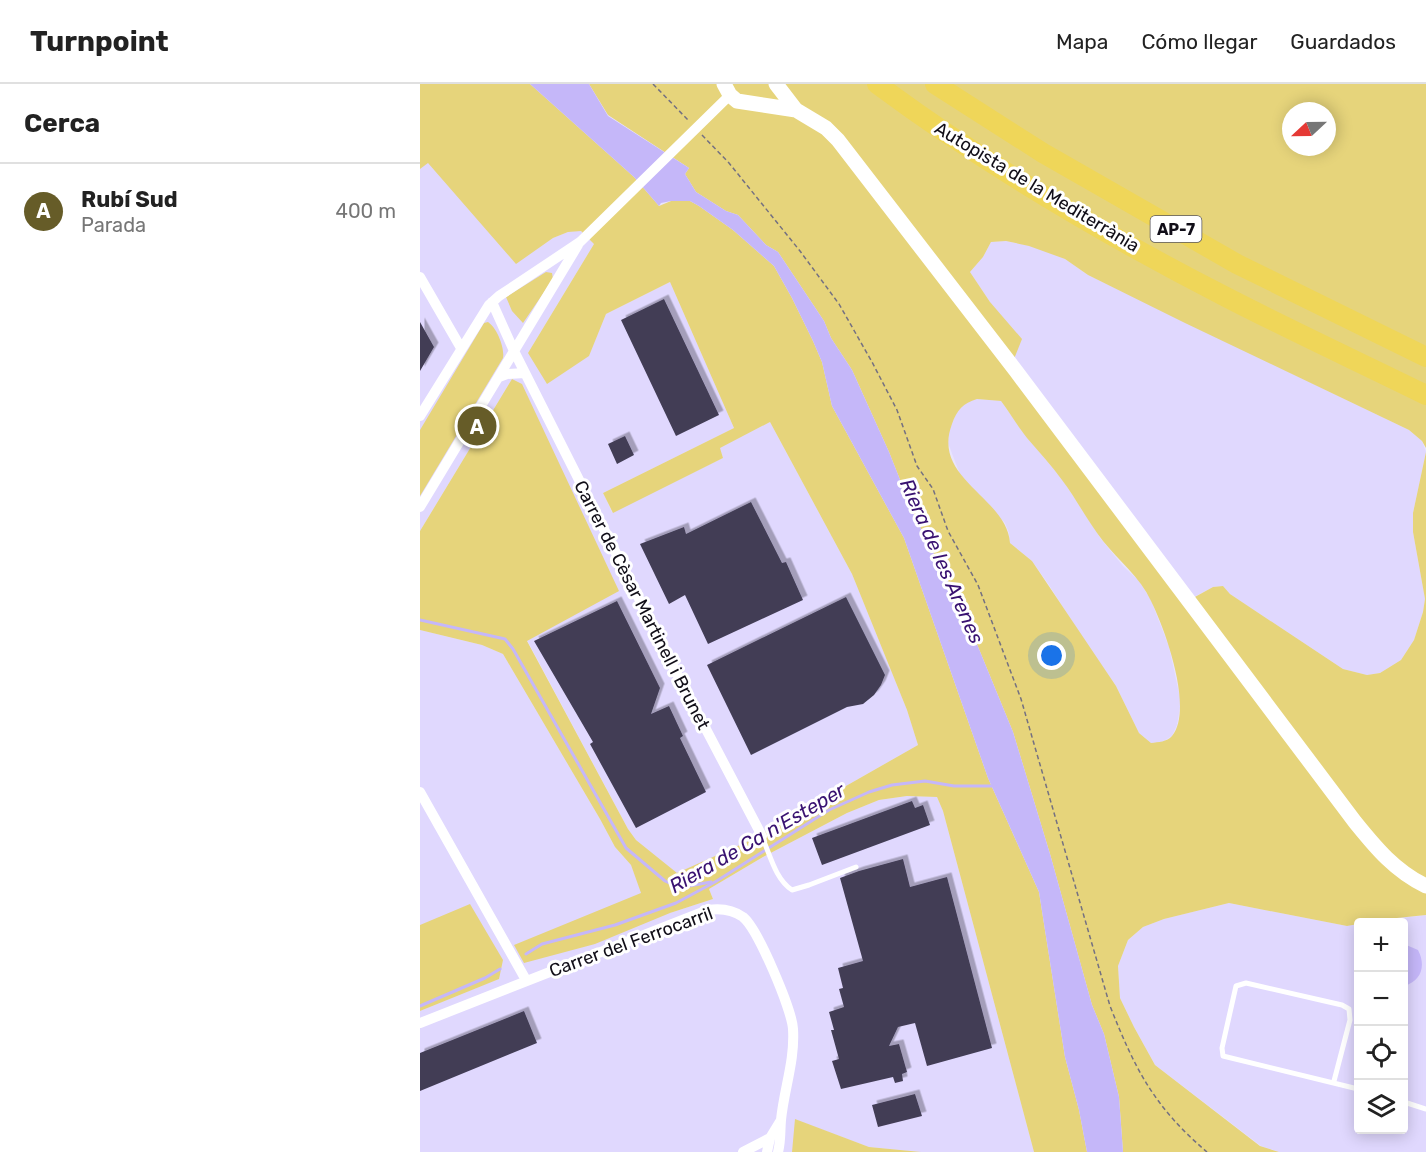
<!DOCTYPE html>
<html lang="es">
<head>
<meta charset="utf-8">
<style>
	:root { --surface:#fff; --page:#f6f6f6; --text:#222; --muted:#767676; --line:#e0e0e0; --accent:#665c28 }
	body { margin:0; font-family:Rubik,sans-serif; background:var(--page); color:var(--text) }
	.controls { position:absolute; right:18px; bottom:18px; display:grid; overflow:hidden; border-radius:6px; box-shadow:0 3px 15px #0003 }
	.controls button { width:54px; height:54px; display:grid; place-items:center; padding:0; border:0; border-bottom:2px solid var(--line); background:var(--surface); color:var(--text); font:30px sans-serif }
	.compass { position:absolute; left:862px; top:18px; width:54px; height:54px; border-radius:50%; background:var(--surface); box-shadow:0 3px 15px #0003; rotate:248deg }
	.you { position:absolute; left:632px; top:572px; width:21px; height:21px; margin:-15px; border:4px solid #fff; border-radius:50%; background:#1a73e8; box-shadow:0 0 0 9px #1a73e833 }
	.badge { display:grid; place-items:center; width:39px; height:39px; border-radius:50%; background:var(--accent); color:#fff; font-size:20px; font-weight:700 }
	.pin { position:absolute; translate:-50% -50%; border:3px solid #fff; box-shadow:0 2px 6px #0006 }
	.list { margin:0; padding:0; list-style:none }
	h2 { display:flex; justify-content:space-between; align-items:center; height:78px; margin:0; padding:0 24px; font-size:26px }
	h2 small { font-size:20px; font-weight:400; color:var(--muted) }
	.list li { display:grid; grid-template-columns:39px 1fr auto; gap:18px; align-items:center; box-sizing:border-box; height:96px; padding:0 24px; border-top:2px solid var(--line) }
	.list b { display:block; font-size:22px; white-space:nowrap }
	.list p { margin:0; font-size:20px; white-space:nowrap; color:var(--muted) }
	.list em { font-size:20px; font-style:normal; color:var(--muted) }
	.icon { flex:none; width:33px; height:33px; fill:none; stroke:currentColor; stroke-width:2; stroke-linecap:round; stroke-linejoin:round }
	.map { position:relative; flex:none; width:1006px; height:1068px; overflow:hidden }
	header { display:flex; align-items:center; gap:36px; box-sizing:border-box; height:84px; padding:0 30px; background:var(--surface); border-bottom:2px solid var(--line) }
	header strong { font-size:28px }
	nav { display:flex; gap:33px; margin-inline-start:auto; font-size:21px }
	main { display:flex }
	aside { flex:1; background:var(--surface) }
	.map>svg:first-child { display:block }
	.built { fill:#e0d8fe }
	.green { fill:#e6d47b; fill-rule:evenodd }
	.water { fill:#c5b7f9 }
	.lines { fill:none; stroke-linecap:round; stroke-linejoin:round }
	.stream { stroke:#c5b7f9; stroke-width:3 }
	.building { fill:#423d55; filter:url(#shadow) }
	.path { stroke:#747081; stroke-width:1.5; stroke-dasharray:4.5 3; stroke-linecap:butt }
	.service { stroke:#fff; stroke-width:5 }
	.minor { stroke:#fff; stroke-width:10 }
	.secondary { stroke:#fff; stroke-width:15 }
	.motorway { stroke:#efd659; stroke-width:20 }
	.labels { text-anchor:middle; stroke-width:6; stroke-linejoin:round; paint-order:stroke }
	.shield { fill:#fff; stroke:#58565d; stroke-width:1.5 }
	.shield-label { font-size:16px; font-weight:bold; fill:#110e18 }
	.street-label { font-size:18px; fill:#110e18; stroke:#fff }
	.water-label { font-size:20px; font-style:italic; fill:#391271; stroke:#fff }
</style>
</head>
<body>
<header>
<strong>Turnpoint</strong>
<nav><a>Mapa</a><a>Cómo llegar</a><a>Guardados</a></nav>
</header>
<main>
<aside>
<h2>Cerca<small></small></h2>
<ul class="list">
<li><span class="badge">A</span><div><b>Rubí Sud</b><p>Parada</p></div><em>400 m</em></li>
</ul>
</aside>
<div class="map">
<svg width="1006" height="1068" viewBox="0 0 1006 1068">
	<defs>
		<filter id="shadow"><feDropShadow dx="4.5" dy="-4.5" stdDeviation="0" flood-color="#0004"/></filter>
	</defs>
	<rect width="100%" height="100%" fill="#e9e4fd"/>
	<path class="built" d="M 8,78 L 96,179 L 133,154 L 148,148 L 160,146 L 174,160 L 108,269 L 169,271 L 186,230 L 250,198 L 314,344 L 183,409 L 192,428 L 303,374 L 299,364 L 350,338 L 432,490 L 487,626 L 498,661 L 331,756 L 257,790 L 216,756 L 208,745 L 107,556 L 92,295 L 0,447 L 0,85 Z
		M 586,157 L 620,164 L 645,175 L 668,191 L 989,346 L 1002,357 L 1006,368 L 993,429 L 993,448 L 1005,515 L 1003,528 L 994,556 L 981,576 L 960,589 L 947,591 L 923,585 L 810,510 L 803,502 L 793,503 L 772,514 L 594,275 L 570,218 L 550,188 L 563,173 L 571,158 Z
		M 557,315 L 581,317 L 602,347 L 642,395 L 681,455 L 703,482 L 719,497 L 731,516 L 749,563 L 761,618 L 757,641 L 752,652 L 742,658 L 731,659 L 719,649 L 696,602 L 662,553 L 629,501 L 612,477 L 590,459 L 589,449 L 585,439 L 541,393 L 528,359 L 529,347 L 538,325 L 546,318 Z
		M 0,546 L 62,561 L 83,570 L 180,735 L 195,763 L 211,781 L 222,810 L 170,832 L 250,829 L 293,815 L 289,805 L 343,773 L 427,729 L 459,716 L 487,712 L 517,713 L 523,727 L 614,1068 L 501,1068 L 449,1063 L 376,1036 L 372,1068 L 0,1068 L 0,927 L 78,895 L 0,841 Z
		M 809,819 L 927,842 L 938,840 L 938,1046 L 984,1046 L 984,838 L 951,838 L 1006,831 L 1006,1068 L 859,1068 L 841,1062 L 735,981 L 714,943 L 700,914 L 698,882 L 708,856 L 723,843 L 744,835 Z"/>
	<path class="green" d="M 0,0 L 110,0 L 214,93 L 239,122 L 251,117 L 270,117 L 279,122 L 313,146 L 354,182 L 372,214 L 393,257 L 402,278 L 412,322 L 484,454 L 568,694 L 619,808 L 645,973 L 659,1026 L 667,1068 L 614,1068 L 523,727 L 517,713 L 487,712 L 459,716 L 427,729 L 343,773 L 289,805 L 293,815 L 250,829 L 175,860 L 104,879 L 94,861 L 221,809 L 211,781 L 195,763 L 180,735 L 83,570 L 62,561 L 0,546 L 0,447 L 92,295 L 102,300 L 199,507 L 107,557 L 208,745 L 216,756 L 257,789 L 331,756 L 498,661 L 487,626 L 432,490 L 350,338 L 300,364 L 303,374 L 193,429 L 183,409 L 314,344 L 250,198 L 186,230 L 169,272 L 127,300 L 108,269 L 174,160 L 161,147 L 148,148 L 133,154 L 96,180 L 8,79 L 0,85 Z
		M 169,0 L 1006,0 L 1006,364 L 1002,357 L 989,346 L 765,239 L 668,191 L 645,175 L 609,162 L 586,157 L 571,158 L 563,173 L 550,188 L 570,218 L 602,255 L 594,275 L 773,514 L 793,503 L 803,502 L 810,510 L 923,585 L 947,591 L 960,589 L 981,576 L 994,556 L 1003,528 L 1005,515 L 993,448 L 993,429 L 1006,368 L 1006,831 L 938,838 L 938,840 L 927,842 L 809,819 L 744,835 L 723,843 L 708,856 L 698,882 L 700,914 L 714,943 L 735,981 L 840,1062 L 859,1068 L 703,1068 L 699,1013 L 684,950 L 672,921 L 630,770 L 593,648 L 545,531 L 494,431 L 469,368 L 432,286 L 411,254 L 404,237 L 358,168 L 346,161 L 318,131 L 306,127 L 276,108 L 265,90 L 269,84 L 188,31 ZM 871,27 L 907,27 L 907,63 L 871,63 ZM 557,315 L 581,317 C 590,329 598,343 607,354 C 619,368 632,382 642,396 C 657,416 668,438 683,457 C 699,477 720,493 731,517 C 745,545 774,625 752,652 C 747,658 738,658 731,659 L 719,649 L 696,602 L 612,477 L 590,459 C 587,413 511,395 532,340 C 537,326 543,319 557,315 Z
		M 126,188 L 132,189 L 133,195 L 103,239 L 92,227 L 86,213 Z
		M 68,238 C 77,244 85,264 83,274 L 0,412 L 0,346 L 64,239 Z
		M 50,820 L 83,876 L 79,895 L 0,927 L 0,841 Z
		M 375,1035 L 449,1063 L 501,1068 L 372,1068 Z"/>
	<path class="water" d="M 110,0 L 169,0 L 188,32 L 269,84 L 265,90 L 276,108 L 306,127 L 318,131 L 346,161 L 358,168 L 404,237 L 411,254 L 432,286 L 469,368 L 494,431 L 545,531 L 593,648 L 630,770 L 672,921 L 684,950 L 699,1013 L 703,1068 L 667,1068 L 659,1026 L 645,973 L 619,808 L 568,694 L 484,454 L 412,322 L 402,278 L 393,257 L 372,214 L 354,182 L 313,146 L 279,122 L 270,117 L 251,117 L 241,119 L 239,122 L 214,93 Z
		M 984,860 L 998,866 C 1006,881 1002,897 984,902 Z"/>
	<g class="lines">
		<path class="stream" d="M 0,536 L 85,555 L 93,565 L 206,764 L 245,797 L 256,802 L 269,802 L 291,798
			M 106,870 L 122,860 L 195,841 L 256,819 L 295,798 L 409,726 L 449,708 L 472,701 L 505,697 L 534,702 L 575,702
			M 0,922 L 65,894 L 80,885"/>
	</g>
	<path class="building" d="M 244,215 L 299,331 L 256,352 L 201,236 Z
		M 0,238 L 14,263 L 0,287 Z
		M 205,352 L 214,371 L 197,380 L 188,360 Z
		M 331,418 L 362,479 L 366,478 L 383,516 L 288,560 L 265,511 L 249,520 L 220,460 L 264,443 L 266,450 Z
		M 426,513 L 465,591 L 461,601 L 454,611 L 443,620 L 427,623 L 331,671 L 287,581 Z
		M 197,517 L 240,604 L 231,630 L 249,622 L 263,652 L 260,654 L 286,708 L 216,744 L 170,660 L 173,658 L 114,557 Z
		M 492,717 L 495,724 L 503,721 L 510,741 L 402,781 L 392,754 Z
		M 483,775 L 490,803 L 527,793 L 572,964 L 507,982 L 495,939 L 478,943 L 469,962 L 479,960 L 487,988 L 482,990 L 483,997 L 475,999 L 473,993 L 421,1005 L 412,977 L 419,975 L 411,946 L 414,946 L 409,928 L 424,923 L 419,905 L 423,904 L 418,884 L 443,877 L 420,794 L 439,787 Z
		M 104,927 L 117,959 L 0,1007 L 0,969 Z
		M 495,1010 L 502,1032 L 458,1043 L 452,1021 Z"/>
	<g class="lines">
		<path class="path" d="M 233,0 L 269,37
			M 282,51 L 309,79 L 380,167 L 419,220 L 452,278 L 477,326 L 497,382 L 513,405 L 528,447 L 558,501 L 601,615 L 690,922 C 715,985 734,1023 787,1068"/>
		<path class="service" d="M 342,753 C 350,770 355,795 372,806 L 389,801 L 436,783
			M 914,997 L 930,936 L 929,925 L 922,921 L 826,899 L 816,902 L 802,964 L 803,972 L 938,1005
			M 984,1018 L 1006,1025"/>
		<path class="minor" d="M 0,193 L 41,264
			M 72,218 L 94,267 L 256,588 L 342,752
			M 79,293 L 87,290 L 105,289
			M 0,332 L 69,221 L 79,212 L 160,158 L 310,11
			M 0,423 L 158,161
			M 0,708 L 106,896
			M 0,939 L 288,826 C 301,824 313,826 323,833 C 338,845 372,926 373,945 C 375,977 364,1005 361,1036 C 360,1047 361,1057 358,1068
			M 323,1068 L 350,1054
			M 347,1068 L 350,1054 L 361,1036"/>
		<path class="secondary" d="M 304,0 L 310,11 L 317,17 L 376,26 L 406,44 L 418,56 L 596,287 L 935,738 C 956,764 975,787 1006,802
			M 356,0 L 376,26"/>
		<path class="motorway" d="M 457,0 C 566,81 685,151 806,213 C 872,247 939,278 1006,311
			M 515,0 L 623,69 L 817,180 L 1006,273"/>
	</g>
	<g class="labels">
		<rect class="shield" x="730.5" y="132" width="51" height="26" rx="4.5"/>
		<g class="shield-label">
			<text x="756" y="151">AP-7</text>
		</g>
		<g class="street-label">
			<text transform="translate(617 103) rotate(31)" y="6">Autopista de la Mediterrània</text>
			<text transform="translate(222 521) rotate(63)" y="6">Carrer de Cèsar Martinell i Brunet</text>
			<text transform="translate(211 858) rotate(-20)" y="6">Carrer del Ferrocarril</text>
		</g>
		<g class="water-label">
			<text transform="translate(522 477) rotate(66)" y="7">Riera de les Arenes</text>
			<text transform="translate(337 754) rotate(-30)" y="7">Riera de Ca n'Esteper</text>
		</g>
	</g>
</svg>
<div class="controls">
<button>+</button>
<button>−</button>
<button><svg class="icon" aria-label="locate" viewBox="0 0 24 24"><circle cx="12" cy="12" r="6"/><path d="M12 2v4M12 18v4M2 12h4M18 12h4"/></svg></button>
<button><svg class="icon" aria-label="layers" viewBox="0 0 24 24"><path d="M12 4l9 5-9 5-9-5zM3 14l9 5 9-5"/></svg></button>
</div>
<svg class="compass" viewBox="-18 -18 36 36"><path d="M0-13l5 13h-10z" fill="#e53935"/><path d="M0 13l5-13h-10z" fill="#767676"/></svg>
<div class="you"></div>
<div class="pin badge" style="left:57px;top:342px">A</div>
</div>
</main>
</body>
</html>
